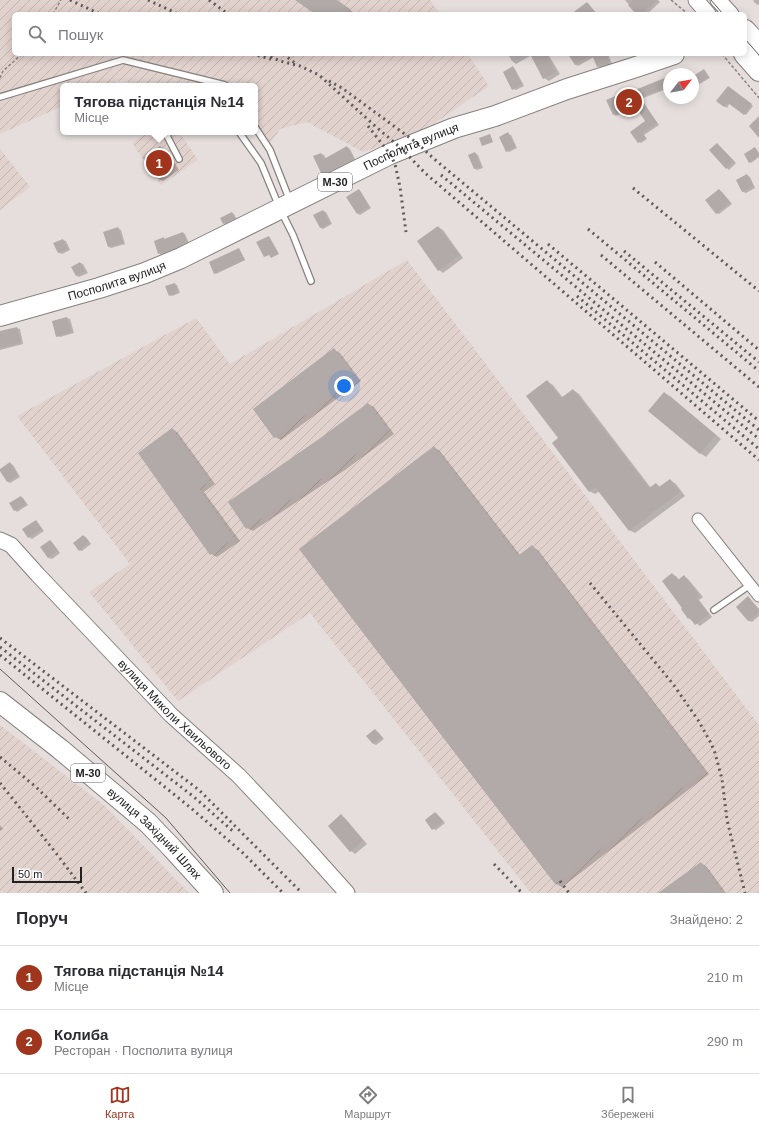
<!DOCTYPE html>
<html lang="uk">
<head>
<meta charset="utf-8">
<style>
	:root { --surface:#fff; --page:#f2f2f3; --text:#2b2b33; --muted:#7c7c81; --line:#e1e1e2; --accent:#9e351c }
	body { margin:0; font-family:Arial,sans-serif; background:var(--page); color:var(--text) }
	.compass { position:absolute; left:663px; top:68px; width:36px; height:36px; border-radius:50%; background:var(--surface); box-shadow:0 2px 10px #0003; rotate:59deg }
	.scale { position:absolute; left:12px; bottom:10px; width:70px; box-sizing:border-box; padding-left:4px; border:2px solid #242121; border-top:0; font-size:11px; line-height:14px; white-space:nowrap; color:#242121; -webkit-text-stroke:3px #fff; paint-order:stroke }
	.you { position:absolute; left:344px; top:386px; width:14px; height:14px; margin:-10px; border:3px solid #fff; border-radius:50%; background:#1a73e8; box-shadow:0 0 0 6px #1a73e833 }
	.badge { display:grid; place-items:center; width:26px; height:26px; border-radius:50%; background:var(--accent); color:#fff; font-size:13px; font-weight:700 }
	.pin { position:absolute; translate:-50% -50%; border:2px solid #fff; box-shadow:0 1px 4px #0006 }
	.popup { position:absolute; left:60px; top:83px; width:198px; height:52px; box-sizing:border-box; display:grid; place-content:center; border-radius:6px; background:var(--surface); filter:drop-shadow(0 1px 3px #0005); font-size:13px; white-space:nowrap; color:var(--muted) }
	.popup b { font-size:15px; color:var(--text) }
	.popup::after { content:''; position:absolute; left:50%; top:100%; margin-left:-8px; border:8px solid transparent; border-top-color:var(--surface) }
	.list { margin:0; padding:0; list-style:none }
	h2 { display:flex; justify-content:space-between; align-items:center; height:52px; margin:0; padding:0 16px; font-size:17px }
	h2 small { font-size:13px; font-weight:400; color:var(--muted) }
	.list li { display:grid; grid-template-columns:26px 1fr auto; gap:12px; align-items:center; box-sizing:border-box; height:64px; padding:0 16px; border-top:1px solid var(--line) }
	.list b { display:block; font-size:15px; white-space:nowrap }
	.list p { margin:0; font-size:13px; white-space:nowrap; color:var(--muted) }
	.list em { font-size:13px; font-style:normal; color:var(--muted) }
	.icon { flex:none; width:22px; height:22px; fill:none; stroke:currentColor; stroke-width:2; stroke-linecap:round; stroke-linejoin:round }
	.map { position:relative; flex:none; width:759px; height:893px; overflow:hidden }
	.search { position:absolute; background:var(--surface); box-shadow:0 2px 10px #0003; left:12px; right:12px; top:12px; height:44px; display:flex; align-items:center; gap:10px; box-sizing:border-box; padding:0 14px; border-radius:6px; color:var(--muted); font-size:15px }
	.sheet { height:180px; background:var(--surface) }
	nav { display:flex; justify-content:space-around; align-items:center; box-sizing:border-box; height:56px; border-top:1px solid var(--line); background:var(--surface); font-size:11px; color:var(--muted) }
	nav a { display:grid; justify-items:center; gap:2px }
	nav .on { color:var(--accent) }
	.map>svg:first-child { display:block }
	.industrial { fill:url(#industrial-furrows) }
	.shadow { fill:#0003 }
	.building { fill:#b1aaa9 }
	.lines { fill:none; stroke-linecap:round; stroke-linejoin:round }
	.lane-casing { stroke:#87807e; stroke-width:8 }
	.street-casing { stroke:#87807e; stroke-width:13 }
	.secondary-casing { stroke:#87807e; stroke-width:17 }
	.highway-casing { stroke:#87807e; stroke-width:22 }
	.path { stroke:#8a8584; stroke-width:1.5; stroke-dasharray:3 2; stroke-linecap:butt }
	.lane { stroke:#fff; stroke-width:5.5 }
	.street { stroke:#fff; stroke-width:11 }
	.secondary { stroke:#fff; stroke-width:15 }
	.highway { stroke:#fff; stroke-width:20 }
	.tram { stroke:#5f5b5a; stroke-width:1 }
	.rail { stroke:#5f5b5a; stroke-width:3; stroke-dasharray:2 4; stroke-linecap:butt }
	.labels { text-anchor:middle; stroke-width:3; stroke-linejoin:round; paint-order:stroke }
	.shield { fill:#fff; stroke:#666464; stroke-width:1 }
	.shield-label { font-size:11px; font-weight:bold; fill:#242121 }
	.street-label { font-size:12px; fill:#242121; stroke:#fff }
</style>
</head>
<body>
<div class="map">
<svg width="759" height="893" viewBox="0 0 759 893">
	<defs>
		<pattern id="industrial-furrows" width="10" height="10" patternUnits="userSpaceOnUse"><rect width="10" height="10" fill="#e2d2ce"/><path d="M-1 1l2-2M0 10L10 0M9 11l2-2" fill="none" stroke="#c2b4b1"/></pattern>
	</defs>
	<rect width="100%" height="100%" fill="#e5dedc"/>
	<path class="industrial" d="M 0,0 L 430,0 L 440,14 L 14,14 L 14,54 L 468,54 L 489,86 L 426,129 L 363,152 L 307,122 L 280,129 L 269,145 L 253,132 L 255,132 L 255,86 L 139,86 L 121,80 L 107,86 L 63,86 L 63,106 L 0,134 Z
		M 148,132 L 179,132 L 198,160 L 161,185 L 132,143 Z
		M 0,149 L 30,187 L 0,210 Z
		M 407,260 L 759,725 L 759,893 L 531,893 L 310,613 L 178,701 L 89,592 L 130,564 L 17,416 L 196,318 L 230,364 Z
		M 0,725 L 105,806 L 189,893 L 0,893 Z"/>
	<path class="shadow" d="M 297,0 L 336,0 L 353,12 L 351,14 L 316,14 Z
		M 625,0 L 658,0 L 660,2 L 647,14 L 637,14 Z
		M 753,0 L 759,0 L 759,4 L 758,5 L 755,3 Z
		M 508,54 L 548,54 L 560,74 L 549,81 L 544,78 L 532,55 L 516,64 L 512,61 Z
		M 569,54 L 608,54 L 612,64 L 601,68 L 598,66 L 594,57 L 578,66 L 576,65 Z
		M 513,68 L 515,69 L 524,86 L 516,90 L 513,89 Z
		M 704,70 L 710,78 L 696,86 L 693,82 L 693,77 Z
		M 667,78 L 669,80 L 669,88 L 641,99 L 659,125 L 644,135 L 647,139 L 641,143 L 639,142 L 632,132 L 647,122 L 637,107 L 616,116 L 614,115 L 608,101 L 634,89 L 636,90 Z
		M 730,88 L 753,106 L 746,115 L 730,103 L 727,108 L 717,101 Z
		M 508,134 L 511,135 L 517,148 L 509,152 L 507,151 Z
		M 717,144 L 736,163 L 729,170 L 727,168 Z
		M 160,147 L 165,150 L 179,170 L 163,181 L 159,179 L 145,158 Z
		M 347,147 L 350,149 L 356,161 L 325,176 L 322,175 L 321,154 L 324,155 L 326,159 Z
		M 475,153 L 478,155 L 483,168 L 477,170 L 474,168 Z
		M 759,153 L 759,157 L 751,163 L 750,162 Z
		M 747,175 L 750,177 L 755,188 L 746,193 L 743,192 L 737,181 Z
		M 359,190 L 361,192 L 371,208 L 360,215 L 357,213 Z
		M 719,190 L 722,192 L 732,204 L 719,214 L 716,213 Z
		M 323,211 L 326,212 L 332,224 L 323,229 L 321,228 Z
		M 232,213 L 234,214 L 237,220 L 226,225 L 224,224 Z
		M 438,227 L 443,230 L 463,258 L 443,273 L 439,270 Z
		M 118,228 L 121,230 L 125,244 L 111,248 L 109,247 Z
		M 183,233 L 185,234 L 189,243 L 161,255 L 159,253 L 163,238 L 166,240 Z
		M 63,240 L 66,241 L 70,250 L 62,254 L 59,253 Z
		M 239,249 L 245,260 L 216,274 L 215,273 Z
		M 80,263 L 83,264 L 88,273 L 79,277 L 77,276 L 72,267 Z
		M 174,284 L 177,285 L 180,293 L 172,296 L 170,295 Z
		M 67,318 L 70,319 L 74,333 L 60,337 L 57,336 Z
		M 17,328 L 20,329 L 23,344 L 0,350 L 0,332 Z
		M 334,350 L 340,353 L 361,381 L 281,440 L 275,437 Z
		M 547,381 L 553,385 L 563,398 L 573,390 L 579,394 L 651,488 L 656,484 L 661,487 L 670,480 L 676,484 L 685,496 L 635,533 L 629,530 L 600,491 L 595,494 L 589,491 L 560,439 Z
		M 664,393 L 670,396 L 721,439 L 706,457 L 700,453 Z
		M 368,404 L 374,407 L 394,434 L 345,470 L 253,531 L 247,528 Z
		M 173,429 L 178,433 L 215,484 L 204,492 L 240,541 L 217,557 L 211,554 Z
		M 434,447 L 440,451 L 520,555 L 532,546 L 538,550 L 709,774 L 562,887 L 556,884 L 301,549 Z
		M 10,464 L 13,465 L 20,477 L 10,483 L 8,482 L 0,470 Z
		M 21,497 L 23,498 L 28,505 L 17,512 L 15,510 Z
		M 36,521 L 38,523 L 44,531 L 32,539 L 29,537 Z
		M 83,536 L 86,537 L 91,544 L 82,551 L 79,550 Z
		M 50,541 L 52,542 L 60,553 L 52,559 L 49,558 L 41,547 Z
		M 672,574 L 677,577 L 679,580 L 684,576 L 688,579 L 703,597 L 699,600 L 712,617 L 700,626 L 688,618 L 684,608 Z
		M 750,599 L 759,609 L 759,616 L 752,622 L 749,621 L 737,607 Z
		M 375,731 L 378,732 L 384,739 L 376,745 L 374,744 L 368,736 Z
		M 436,813 L 438,815 L 445,823 L 436,830 L 433,829 Z
		M 341,816 L 345,818 L 367,844 L 355,854 L 351,851 Z
		M 0,825 L 3,829 L 0,831 Z
		M 701,863 L 707,867 L 726,893 L 660,893 Z"/>
	<path class="building" d="M 295,0 L 337,0 L 350,9 L 347,14 L 315,14 Z
		M 633,0 L 657,0 L 641,14 L 636,14 L 628,5 Z
		M 587,2 L 597,14 L 571,14 Z
		M 530,54 L 546,54 L 556,72 L 543,79 Z
		M 568,54 L 606,54 L 610,63 L 597,67 L 592,55 L 575,65 Z
		M 513,66 L 522,84 L 512,90 L 503,72 Z
		M 704,69 L 709,77 L 693,87 L 693,76 Z
		M 667,77 L 669,86 L 640,97 L 657,123 L 642,133 L 646,138 L 638,143 L 630,132 L 645,121 L 635,106 L 613,115 L 606,100 L 634,88 L 635,90 Z
		M 728,86 L 752,104 L 744,115 L 728,103 L 724,107 L 716,101 Z
		M 759,116 L 759,138 L 749,126 Z
		M 508,132 L 515,147 L 506,152 L 499,137 Z
		M 490,134 L 493,142 L 482,146 L 479,138 Z
		M 717,143 L 734,161 L 726,169 L 709,150 Z
		M 160,146 L 175,167 L 158,179 L 143,158 Z
		M 347,146 L 354,159 L 322,175 L 313,156 L 321,153 L 324,159 Z
		M 755,147 L 759,153 L 759,156 L 749,163 L 744,154 Z
		M 475,152 L 481,167 L 474,169 L 468,155 Z
		M 747,174 L 753,186 L 742,192 L 736,180 Z
		M 359,189 L 369,207 L 357,214 L 346,197 Z
		M 719,189 L 730,202 L 716,214 L 705,200 Z
		M 323,210 L 330,223 L 320,228 L 313,215 Z
		M 232,212 L 235,218 L 223,224 L 220,218 Z
		M 438,226 L 460,255 L 438,271 L 417,241 Z
		M 118,227 L 123,243 L 108,247 L 103,232 Z
		M 183,232 L 187,242 L 176,248 L 158,254 L 154,241 L 164,237 L 164,239 Z
		M 269,236 L 279,254 L 271,258 L 269,255 L 264,257 L 256,242 Z
		M 63,239 L 68,249 L 58,253 L 53,243 Z
		M 239,248 L 245,260 L 214,274 L 209,262 Z
		M 80,262 L 85,271 L 76,276 L 71,267 Z
		M 175,283 L 178,292 L 169,296 L 165,286 Z
		M 67,317 L 72,332 L 56,337 L 52,321 Z
		M 17,327 L 21,343 L 0,348 L 0,331 Z
		M 334,348 L 356,378 L 274,438 L 253,409 Z
		M 547,380 L 561,398 L 573,389 L 649,488 L 656,483 L 659,487 L 670,479 L 680,492 L 629,531 L 595,487 L 589,492 L 552,443 L 558,438 L 526,396 Z
		M 664,392 L 716,435 L 700,454 L 648,411 Z
		M 368,403 L 388,430 L 339,467 L 246,529 L 228,502 L 319,439 Z
		M 172,428 L 210,481 L 199,489 L 234,538 L 210,555 L 138,453 Z
		M 434,446 L 518,556 L 532,545 L 704,771 L 555,884 L 299,549 Z
		M 10,462 L 18,475 L 7,482 L 0,471 L 0,469 Z
		M 21,496 L 26,504 L 14,511 L 9,503 Z
		M 36,520 L 42,529 L 28,538 L 22,529 Z
		M 83,535 L 89,542 L 79,551 L 73,543 Z
		M 50,540 L 58,551 L 48,558 L 40,547 Z
		M 672,573 L 678,580 L 684,575 L 699,595 L 696,597 L 709,614 L 695,625 L 689,617 L 688,619 L 681,609 L 682,608 L 662,581 Z
		M 748,596 L 759,610 L 759,612 L 748,621 L 736,607 Z
		M 375,729 L 382,737 L 373,744 L 366,736 Z
		M 435,812 L 443,821 L 432,830 L 425,820 Z
		M 341,814 L 363,841 L 350,852 L 328,826 Z
		M 701,862 L 723,893 L 658,893 Z"/>
	<g class="lines">
		<g class="lane-casing">
			<path id="lane" d="M 0,97 L 123,60 L 225,85 L 226,86
				M 255,127 L 270,150 L 290,201
				M 169,132 L 167,136 L 179,159
				M 239,132 L 261,163 L 280,209 L 293,235 L 311,281
				M 714,610 L 750,585"/>
		</g>
		<g class="street-casing">
			<path id="street" d="M 698,519 L 759,596"/>
		</g>
		<g class="secondary-casing">
			<g id="secondary">
				<path d="M 696,0 L 708,14"/>
				<path d="M 718,0 L 731,14"/>
				<path id="s1" d="M 0,540 L 11,545 L 38,575 L 171,715 L 239,776 L 304,845 L 347,893"/>
			</g>
		</g>
		<g class="highway-casing">
			<g id="highway">
				<path d="M 745,30 L 759,45"/>
				<path d="M 744,54 L 759,71"/>
				<path id="s2" d="M 0,316 L 99,288 L 145,273 L 181,258 L 390,154 L 454,128 L 495,116 L 567,89 L 639,66 L 674,54"/>
				<path id="s3" d="M 0,702 L 60,749 L 148,823 L 172,848 L 213,893"/>
			</g>
		</g>
		<path class="path" d="M 671,0 L 688,14
			M 53,14 L 61,0
			M 722,54 L 759,98
			M 0,78 L 3,71 L 22,54"/>
		<use href="#lane" class="lane"/>
		<use href="#street" class="street"/>
		<use href="#secondary" class="secondary"/>
		<use href="#highway" class="highway"/>
		<path class="tram" d="M 711,0 L 723,14
			M 745,39 L 759,55
			M 0,669 L 166,818 L 230,893"/>
		<path class="rail" d="M 70,0 L 100,14
			M 148,0 L 178,14
			M 209,0 L 228,14
			M 252,54 L 271,59
			M 265,54 L 280,61 L 300,66 L 319,75 L 375,126 L 402,149 L 425,173 L 759,460
			M 283,54 L 295,63
			M 329,81 L 342,88 L 417,143 L 433,158 L 759,430
			M 368,126 L 390,154 L 395,164 L 400,187 L 406,232
			M 441,175 L 759,439
			M 633,188 L 759,291
			M 588,229 L 759,371
			M 548,244 L 759,421
			M 624,251 L 759,362
			M 601,255 L 759,387
			M 655,262 L 759,350
			M 577,296 L 759,449
			M 590,583 L 673,684 L 698,720 L 711,743 L 715,753 L 722,779 L 727,820 L 745,893
			M 0,638 L 199,790 L 302,893
			M 0,647 L 194,797 L 235,833
			M 0,655 L 191,808 L 243,853 L 283,893
			M 0,757 L 36,787 L 70,820
			M 0,783 L 56,853 L 86,893
			M 494,864 L 522,893
			M 560,881 L 569,893"/>
	</g>
	<g class="labels">
		<g class="shield">
			<rect x="318" y="173" width="34" height="18" rx="3"/>
			<rect x="71" y="764" width="34" height="18" rx="3"/>
		</g>
		<g class="shield-label">
			<text x="335" y="186">М-30</text>
			<text x="88" y="777">М-30</text>
		</g>
		<g class="street-label">
			<text dy="4" stroke="none"><textPath href="#s2" startOffset="446">Посполита вулиця</textPath></text>
			<text dy="4" stroke="none"><textPath href="#s2" startOffset="122">Посполита вулиця</textPath></text>
			<text dy="4" stroke="none"><textPath href="#s1" startOffset="248">вулиця Миколи Хвильового</textPath></text>
			<text dy="4" stroke="none"><textPath href="#s3" startOffset="203">вулиця Західний Шлях</textPath></text>
		</g>
	</g>
</svg>
<svg class="compass" viewBox="-18 -18 36 36"><path d="M0-13l5 13h-10z" fill="#e53935"/><path d="M0 13l5-13h-10z" fill="#7c7c81"/></svg>
<div class="scale">50 m</div>
<div class="you"></div>
<div class="pin badge" style="left:159px;top:163px">1</div>
<div class="popup"><b>Тягова пiдстанцiя №14</b>Місце</div>
<div class="pin badge" style="left:629px;top:102px">2</div>
<div class="search"><svg class="icon" aria-label="search" viewBox="0 0 24 24"><circle cx="10" cy="10" r="6"/><path d="M15 15l6 6"/></svg>Пошук</div>
</div>
<section class="sheet">
<h2>Поруч<small>Знайдено: 2</small></h2>
<ul class="list">
<li><span class="badge">1</span><div><b>Тягова пiдстанцiя №14</b><p>Місце</p></div><em>210 m</em></li>
<li><span class="badge">2</span><div><b>Колиба</b><p>Ресторан · Посполита вулиця</p></div><em>290 m</em></li>
</ul>
</section>
<nav>
<a class="on"><svg class="icon" aria-label="map" viewBox="0 0 24 24"><path d="M3 6l6-2 6 2 6-2v14l-6 2-6-2-6 2zM9 4v14M15 6v14"/></svg>Карта</a>
<a><svg class="icon" aria-label="directions" viewBox="0 0 24 24"><path d="M12 3l9 9-9 9-9-9zM9 14v-3h6M13 9l2 2-2 2"/></svg>Маршрут</a>
<a><svg class="icon" aria-label="saved" viewBox="0 0 24 24"><path d="M7 4h10v16l-5-4-5 4z"/></svg>Збережені</a>
</nav>
</body>
</html>
